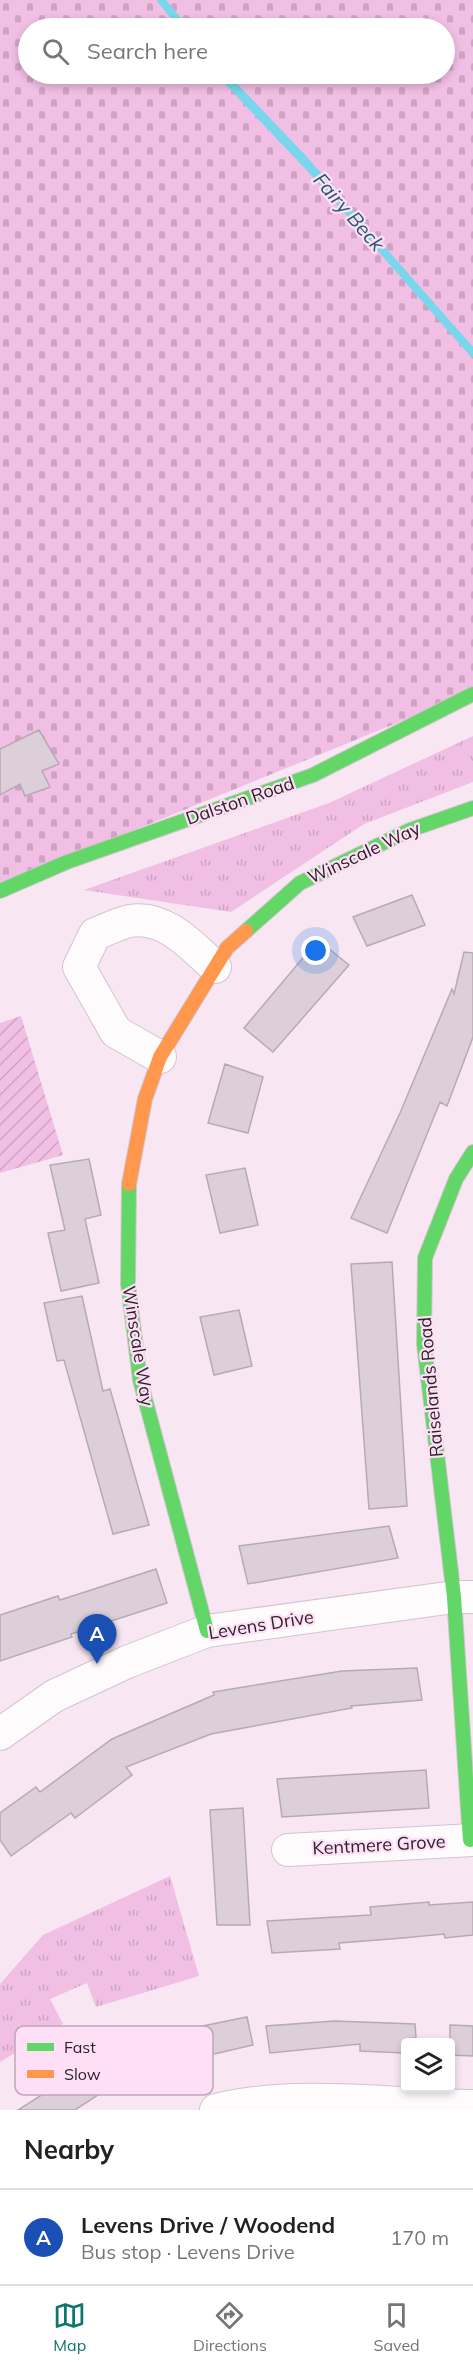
<!DOCTYPE html>
<html lang="en">
<head>
<meta charset="utf-8">
<style>
	:root { --surface:#fff; --page:#f6f6f6; --text:#222; --muted:#767676; --line:#e0e0e0; --accent:#0f766e }
	body { margin:0; font-family:Mulish,sans-serif; background:var(--page); color:var(--text) }
	.controls { position:absolute; right:18px; bottom:18px; display:grid; overflow:hidden; border-radius:6px; box-shadow:0 3px 9px #0003 }
	.controls button { width:54px; height:54px; display:grid; place-items:center; padding:0; border:0; border-bottom:2px solid var(--line); background:var(--surface); color:var(--text); font:30px sans-serif }
	.you { position:absolute; left:316px; top:951px; width:21px; height:21px; margin:-15px; border:4px solid #fff; border-radius:50%; background:#1a73e8; box-shadow:0 0 0 9px #1a73e833 }
	.badge { display:grid; place-items:center; width:39px; height:39px; border-radius:50%; background:var(--accent); color:#fff; font-size:20px; font-weight:700 }
	.pin { position:absolute; translate:-50% -50px; filter:drop-shadow(0 2px 3px #0008) }
	.pin::after { content:''; position:absolute; top:32px; width:21px; height:18px; background:inherit; clip-path:polygon(0 0,100% 0,50% 100%) }
	.list { margin:0; padding:0; list-style:none }
	h2 { display:flex; justify-content:space-between; align-items:center; height:78px; margin:0; padding:0 24px; font-size:26px }
	h2 small { font-size:20px; font-weight:400; color:var(--muted) }
	.list li { display:grid; grid-template-columns:39px 1fr auto; gap:18px; align-items:center; box-sizing:border-box; height:96px; padding:0 24px; border-top:2px solid var(--line) }
	.list b { display:block; font-size:22px; white-space:nowrap }
	.list p { margin:0; font-size:20px; white-space:nowrap; color:var(--muted) }
	.list em { font-size:20px; font-style:normal; color:var(--muted) }
	.icon { flex:none; width:33px; height:33px; fill:none; stroke:currentColor; stroke-width:2; stroke-linecap:round; stroke-linejoin:round }
	.map { position:relative; flex:none; width:473px; height:2110px; overflow:hidden }
	.search { position:absolute; background:var(--surface); box-shadow:0 3px 9px #0003; left:18px; right:18px; top:18px; height:66px; display:flex; align-items:center; gap:15px; box-sizing:border-box; padding:0 21px; border-radius:33px; color:var(--muted); font-size:22px }
	.sheet { height:174px; background:var(--surface) }
	nav { display:flex; justify-content:space-around; align-items:center; box-sizing:border-box; height:84px; border-top:2px solid var(--line); background:var(--surface); font-size:16px; color:var(--muted) }
	nav a { display:grid; justify-items:center; gap:3px }
	nav .on { color:var(--accent) }
	.map>svg:first-child { display:block }
	.grass { fill:url(#grass-tufts) }
	.cemetery { fill:url(#cemetery-stones); fill-rule:evenodd }
	.garden { fill:url(#garden-furrows) }
	.water { fill:#78d7ec }
	.lines { fill:none; stroke-linecap:round; stroke-linejoin:round }
	.stream { stroke:#78d7ec; stroke-width:8 }
	.building { fill:#ddcfd9; stroke:#b7aab3; stroke-width:1.5 }
	.street-casing { stroke:#d2c4ce; stroke-width:34 }
	.fast-casing { stroke:#d2c4ce; stroke-width:16 }
	.slow-casing { stroke:#d2c4ce; stroke-width:16 }
	.street { stroke:#fefbfd; stroke-width:32 }
	.fast { stroke:#63d668; stroke-width:14 }
	.slow { stroke:#ff974d; stroke-width:14 }
	.labels { text-anchor:middle; stroke-width:4.5; stroke-linejoin:round; paint-order:stroke }
	.street-label { font-size:18px; fill:#2d222a; stroke:#ffdff6 }
	.water-label { font-size:20px; font-style:italic; fill:#215a65; stroke:#ffdff6 }
	.key { fill:#ffdff6; stroke:#c0a6b9; stroke-width:1.5 }
	.key-label { font-size:16px; fill:#2d222a }
</style>
</head>
<body>
<div class="map">
<svg width="473" height="2110" viewBox="0 0 473 2110">
	<defs>
		<pattern id="grass-tufts" width="24" height="20" patternUnits="userSpaceOnUse" patternTransform="scale(1.5)"><rect width="24" height="20" fill="#f1bee4"/><path d="M3 7l-1-3M5 7V3M7 7l1-3M15 17l-1-3M17 17v-4M19 17l1-3" fill="none" stroke="#cfa3c4"/></pattern>
		<pattern id="cemetery-stones" width="16" height="16" patternUnits="userSpaceOnUse" patternTransform="scale(1.5)"><rect width="16" height="16" fill="#f1bee4"/><path d="M2 7V4a2 2 0 0 1 4 0v3zM10 15v-3a2 2 0 0 1 4 0v3z" fill="#cfa3c4"/></pattern>
		<pattern id="garden-furrows" width="10" height="10" patternUnits="userSpaceOnUse" patternTransform="scale(1.5)"><rect width="10" height="10" fill="#f1bee4"/><path d="M-1 1l2-2M0 10L10 0M9 11l2-2" fill="none" stroke="#cfa3c4"/></pattern>
	</defs>
	<rect width="100%" height="100%" fill="#f8e6f2"/>
	<path class="grass" d="M 473,736 L 473,782 L 364,824 L 231,912 L 84,890 L 329,803 Z
		M 170,1876 L 199,1976 L 96,2007 L 87,1983 L 50,1999 L 63,2024 L 0,2062 L 0,1984 L 43,1935 Z"/>
	<path class="cemetery" d="M 0,0 L 473,0 L 473,692 L 0,885 ZM 28,28 L 444,28 L 444,74 L 28,74 Z"/>
	<path class="garden" d="M 21,1016 L 63,1155 L 0,1173 L 0,1023 Z"/>
	<path class="water" d="M 221,74 L 228,74 L 307,157 L 391,254 L 387,257 L 311,169 Z
		M 398,262 L 435,306 L 473,347 L 473,353 L 394,265 Z"/>
	<g class="lines">
		<path class="stream" d="M 161,0 L 184,28
			M 221,74 L 311,169 L 473,353"/>
	</g>
	<path class="building" d="M 39,730 L 59,764 L 42,771 L 50,787 L 25,796 L 20,784 L 0,795 L 0,749 Z
		M 412,895 L 425,925 L 367,946 L 353,917 Z
		M 318,940 L 349,965 L 273,1052 L 244,1028 Z
		M 464,952 L 473,953 L 473,1037 L 447,1106 L 440,1102 L 387,1233 L 351,1218 L 400,1113 L 452,989 L 454,994 Z
		M 225,1064 L 263,1077 L 248,1133 L 208,1123 Z
		M 89,1159 L 101,1215 L 85,1219 L 99,1283 L 61,1291 L 48,1233 L 65,1230 L 50,1165 Z
		M 245,1168 L 258,1225 L 220,1233 L 206,1175 Z
		M 392,1262 L 407,1506 L 369,1509 L 351,1264 Z
		M 82,1296 L 103,1391 L 110,1389 L 149,1525 L 113,1534 L 64,1360 L 57,1361 L 44,1303 Z
		M 239,1310 L 252,1366 L 214,1375 L 200,1317 Z
		M 389,1526 L 398,1558 L 248,1584 L 239,1546 Z
		M 156,1569 L 167,1603 L 71,1634 L 72,1637 L 0,1661 L 0,1615 L 58,1596 L 60,1600 Z
		M 417,1668 L 422,1700 L 351,1706 L 352,1708 L 211,1734 L 126,1767 L 132,1775 L 75,1818 L 71,1813 L 11,1856 L 0,1840 L 0,1813 L 36,1787 L 40,1792 L 112,1739 L 214,1695 L 213,1692 L 342,1671 Z
		M 426,1770 L 429,1808 L 282,1817 L 277,1779 Z
		M 243,1808 L 250,1925 L 217,1925 L 210,1810 Z
		M 429,1902 L 429,1905 L 473,1902 L 473,1935 L 445,1938 L 444,1934 L 403,1938 L 339,1943 L 340,1949 L 272,1953 L 267,1921 L 371,1915 L 370,1907 Z
		M 247,2017 L 253,2045 L 201,2057 L 199,2051 L 134,2078 L 122,2051 L 172,2031 L 173,2032 Z
		M 334,2021 L 415,2024 L 416,2038 L 405,2039 L 405,2053 L 360,2051 L 360,2044 L 270,2053 L 266,2026 Z
		M 450,2025 L 473,2026 L 473,2056 L 450,2055 Z
		M 84,2068 L 101,2093 L 75,2110 L 18,2110 Z"/>
	<g class="lines">
		<g class="street-casing">
			<path id="street" d="M 160,1057 L 116,1032 L 79,967 L 95,934 C 106,930 119,923 130,921 C 165,915 192,946 215,967
				M 0,1734 L 54,1696 L 127,1662 L 207,1631 L 454,1597 L 473,1597
				M 288,1850 L 473,1840
				M 216,2110 C 298,2090 389,2105 473,2106"/>
		</g>
		<g class="fast-casing">
			<path id="fast" d="M 0,891 L 67,862 L 313,775 L 473,694
				M 246,931 L 300,883 L 410,830 L 473,808
				M 129,1184 L 128,1284 L 140,1380 L 207,1631
				M 470,1840 L 454,1597 L 424,1344 L 425,1258 L 456,1179 L 473,1152"/>
		</g>
		<g class="slow-casing">
			<path id="slow" d="M 129,1184 L 145,1099 L 160,1057 L 227,948 L 246,931"/>
		</g>
		<use href="#street" class="street"/>
		<use href="#fast" class="fast"/>
		<use href="#slow" class="slow"/>
	</g>
	<g class="labels">
		<g class="street-label">
			<text transform="translate(240 801) rotate(-19)" y="6">Dalston Road</text>
			<text transform="translate(364 853) rotate(-25)" y="6">Winscale Way</text>
			<text transform="translate(138 1346) rotate(81)" y="6">Winscale Way</text>
			<text transform="translate(431 1387) rotate(-95)" y="6">Raiselands Road</text>
			<text transform="translate(261 1625) rotate(-9)" y="6">Levens Drive</text>
			<text transform="translate(379 1845) rotate(-3)" y="6">Kentmere Grove</text>
		</g>
		<g class="water-label">
			<text transform="translate(349 212) rotate(49)" y="7">Fairy Beck</text>
		</g>
	</g>
	<rect x="15" y="2026" width="198" height="69" rx="9" class="key"/>
	<rect x="27" y="2043" width="27" height="8" fill="#63d668"/>
	<rect x="27" y="2070" width="27" height="8" fill="#ff974d"/>
	<g class="key-label">
		<text x="64" y="2053">Fast</text>
		<text x="64" y="2080">Slow</text>
	</g>
</svg>
<div class="controls">
<button><svg class="icon" aria-label="layers" viewBox="0 0 24 24"><path d="M12 4l9 5-9 5-9-5zM3 14l9 5 9-5"/></svg></button>
</div>
<div class="you"></div>
<div class="pin badge" style="left:97px;top:1664px;background:#1a4fb4">A</div>
<div class="search"><svg class="icon" aria-label="search" viewBox="0 0 24 24"><circle cx="10" cy="10" r="6"/><path d="M15 15l6 6"/></svg>Search here</div>
</div>
<section class="sheet">
<h2>Nearby<small></small></h2>
<ul class="list">
<li><span class="badge" style="background:#1a4fb4">A</span><div><b>Levens Drive / Woodend</b><p>Bus stop · Levens Drive</p></div><em>170 m</em></li>
</ul>
</section>
<nav>
<a class="on"><svg class="icon" aria-label="map" viewBox="0 0 24 24"><path d="M3 6l6-2 6 2 6-2v14l-6 2-6-2-6 2zM9 4v14M15 6v14"/></svg>Map</a>
<a><svg class="icon" aria-label="directions" viewBox="0 0 24 24"><path d="M12 3l9 9-9 9-9-9zM9 14v-3h6M13 9l2 2-2 2"/></svg>Directions</a>
<a><svg class="icon" aria-label="saved" viewBox="0 0 24 24"><path d="M7 4h10v16l-5-4-5 4z"/></svg>Saved</a>
</nav>
</body>
</html>
